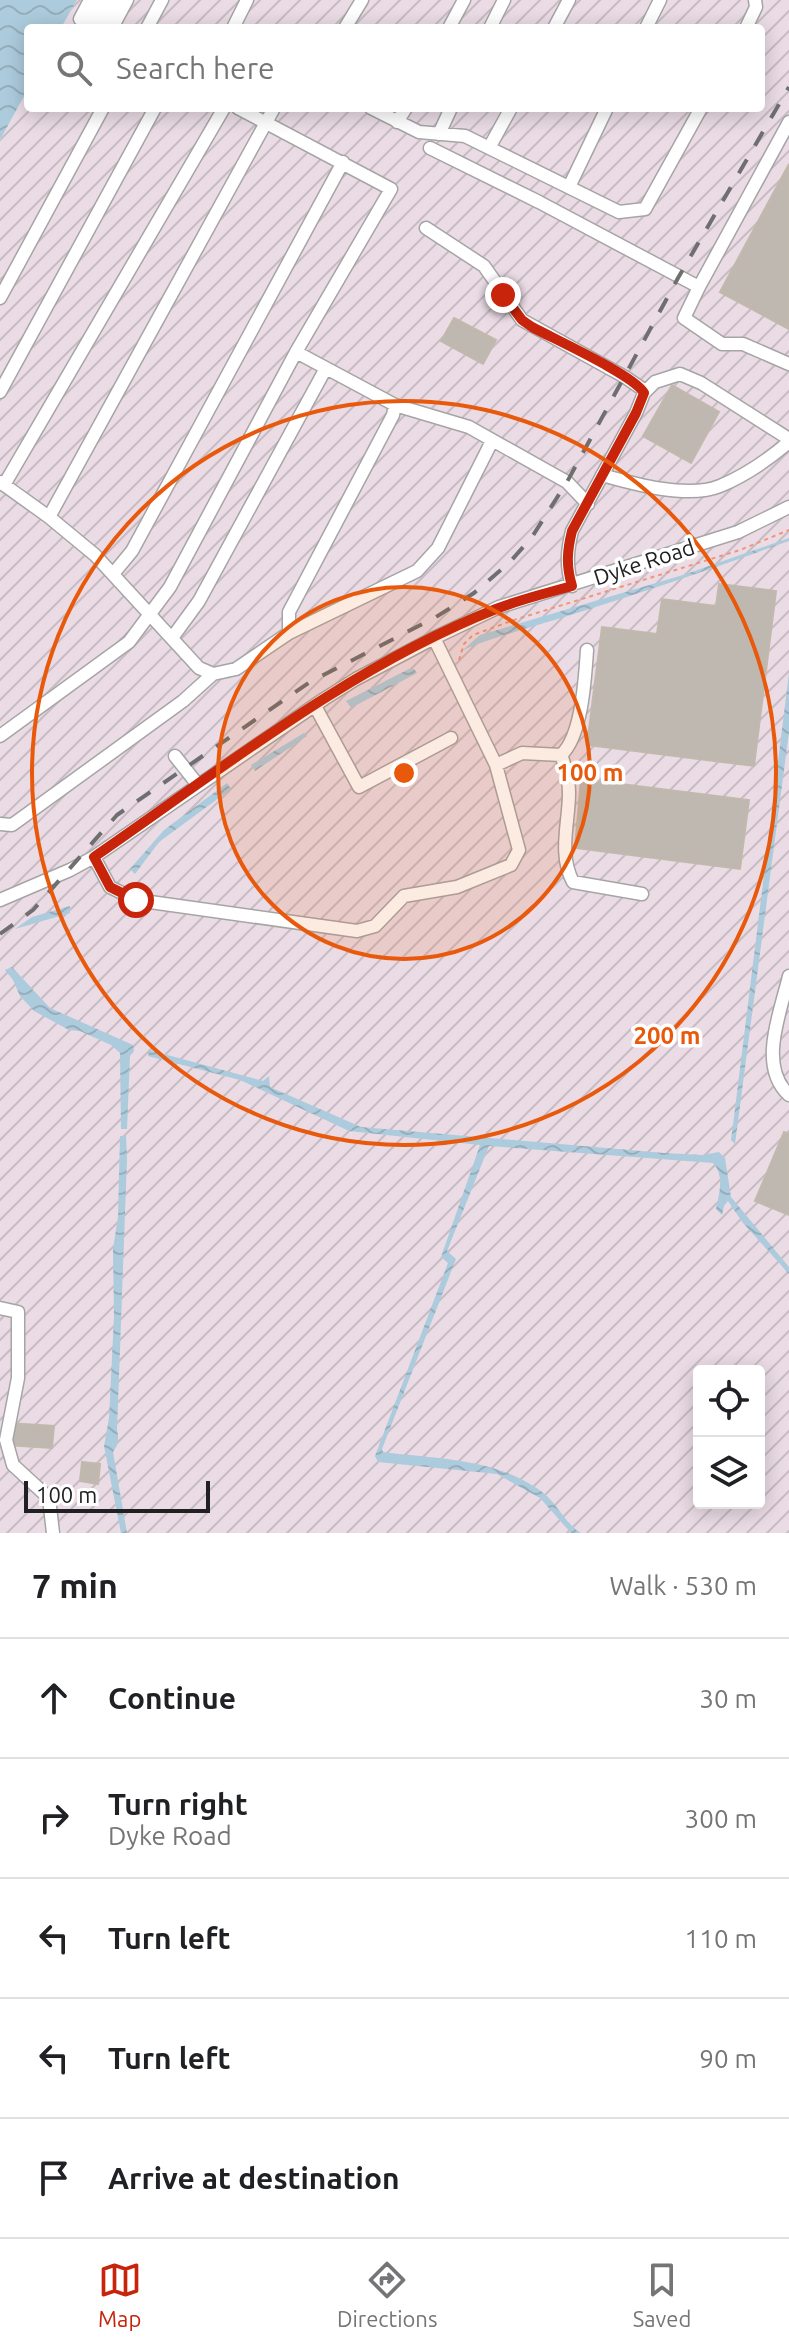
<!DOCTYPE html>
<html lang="en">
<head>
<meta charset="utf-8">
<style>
	:root { --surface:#fff; --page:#f2f2f2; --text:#202124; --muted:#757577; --line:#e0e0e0; --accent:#c8240b }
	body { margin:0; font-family:Ubuntu,sans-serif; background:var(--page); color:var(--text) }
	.controls { position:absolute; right:24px; bottom:24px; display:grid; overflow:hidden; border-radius:8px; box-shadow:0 4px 20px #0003 }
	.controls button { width:72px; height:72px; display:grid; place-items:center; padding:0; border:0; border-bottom:2px solid var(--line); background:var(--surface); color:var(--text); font:40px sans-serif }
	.scale { position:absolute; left:24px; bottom:20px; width:186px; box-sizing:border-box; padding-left:8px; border:4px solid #212121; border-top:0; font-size:22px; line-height:28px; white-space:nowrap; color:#212121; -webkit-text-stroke:6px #fff; paint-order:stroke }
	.stop { position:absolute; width:24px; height:24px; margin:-18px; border:6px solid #c8240b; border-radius:50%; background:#fff }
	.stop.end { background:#c8240b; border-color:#fff; box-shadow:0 2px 8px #0008 }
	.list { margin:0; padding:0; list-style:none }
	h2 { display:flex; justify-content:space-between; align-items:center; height:104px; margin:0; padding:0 32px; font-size:34px }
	h2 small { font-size:26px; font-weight:400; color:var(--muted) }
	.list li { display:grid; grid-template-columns:52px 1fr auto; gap:24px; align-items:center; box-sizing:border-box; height:120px; padding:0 32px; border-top:2px solid var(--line) }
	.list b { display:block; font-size:30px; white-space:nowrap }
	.list p { margin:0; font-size:26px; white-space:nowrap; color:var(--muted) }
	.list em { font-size:26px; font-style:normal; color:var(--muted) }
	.icon { flex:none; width:44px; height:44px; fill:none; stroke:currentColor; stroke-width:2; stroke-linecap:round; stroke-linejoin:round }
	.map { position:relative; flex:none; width:789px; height:1533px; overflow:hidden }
	.search { position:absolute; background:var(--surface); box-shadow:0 4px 20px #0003; left:24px; right:24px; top:24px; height:88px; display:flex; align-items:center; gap:20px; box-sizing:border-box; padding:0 28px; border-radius:8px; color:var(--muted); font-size:30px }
	.sheet { height:704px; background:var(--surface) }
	nav { display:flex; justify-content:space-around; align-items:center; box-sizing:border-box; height:112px; border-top:2px solid var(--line); background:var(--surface); font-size:22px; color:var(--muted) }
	nav a { display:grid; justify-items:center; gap:4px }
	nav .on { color:var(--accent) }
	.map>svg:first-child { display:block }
	.industrial { fill:url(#industrial-furrows); fill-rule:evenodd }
	.water { fill:url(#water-waves) }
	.building { fill:#beb8b1; stroke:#c2b9ac; stroke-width:2 }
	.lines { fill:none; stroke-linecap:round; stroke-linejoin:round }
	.minor-casing { stroke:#a5a5a5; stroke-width:15 }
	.path { stroke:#f39578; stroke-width:2; stroke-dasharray:4 4; stroke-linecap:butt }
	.minor { stroke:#fff; stroke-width:12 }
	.rail { stroke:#6f6f6f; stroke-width:4; stroke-dasharray:16 16; stroke-linecap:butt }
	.route { stroke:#c8240b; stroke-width:10 }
	.ring { fill:none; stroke:#e8590c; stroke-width:4 }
	.labels { text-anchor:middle; stroke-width:7; stroke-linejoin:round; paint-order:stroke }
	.street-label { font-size:22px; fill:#212121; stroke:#fff }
	.centre { fill:#e8590c; stroke:#fff; stroke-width:4 }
	.ring-label { font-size:24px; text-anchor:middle; font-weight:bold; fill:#e8590c; stroke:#fff; stroke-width:7; stroke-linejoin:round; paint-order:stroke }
</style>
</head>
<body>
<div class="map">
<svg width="789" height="1533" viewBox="0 0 789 1533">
	<defs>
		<pattern id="industrial-furrows" width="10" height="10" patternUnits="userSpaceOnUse" patternTransform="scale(2)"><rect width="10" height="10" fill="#eadbe5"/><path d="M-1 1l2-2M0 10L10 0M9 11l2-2" fill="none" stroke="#c8bcc4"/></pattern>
		<pattern id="water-waves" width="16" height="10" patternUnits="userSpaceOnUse" patternTransform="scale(2)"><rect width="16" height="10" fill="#accbdc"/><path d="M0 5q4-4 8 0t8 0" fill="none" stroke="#94aebc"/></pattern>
	</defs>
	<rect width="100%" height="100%" fill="#f1efe9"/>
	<path class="industrial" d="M 77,0 L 789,0 L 789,1533 L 0,1533 L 0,140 L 28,89 L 28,108 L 761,108 L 761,28 L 61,28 ZM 699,1371 L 759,1371 L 759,1503 L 699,1503 Z"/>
	<path class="water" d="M 0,0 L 77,0 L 61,28 L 28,28 L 28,89 L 0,140 Z
		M 789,538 L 789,541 C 719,566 650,590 580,612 C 541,625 501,634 463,650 L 480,635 L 683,575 Z
		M 409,669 L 414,669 L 417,673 L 351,708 L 346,701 Z
		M 789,673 L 789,732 L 735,1144 L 731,1140 L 733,1125 Z
		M 304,733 L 307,736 L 255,771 L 251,765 Z
		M 227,783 L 231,789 L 159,842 L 135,874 L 130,869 L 164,830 Z
		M 70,906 L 70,913 L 15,929 L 32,917 Z
		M 12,967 L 50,1008 L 133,1045 L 134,1051 L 130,1056 L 127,1129 L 121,1129 L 120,1053 L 111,1045 L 80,1031 L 69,1030 L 34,1011 L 20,996 L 13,980 L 5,970 Z
		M 149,1050 L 263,1081 L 269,1076 L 270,1087 L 361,1127 L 664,1153 L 702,1155 L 719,1152 L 725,1158 L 731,1197 L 789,1267 L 789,1274 L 743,1223 L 728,1201 L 724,1206 L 722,1215 L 716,1209 C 719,1193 725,1176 713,1163 L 489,1146 L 447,1251 L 456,1259 L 382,1449 L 383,1452 C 435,1459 494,1458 538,1489 C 556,1500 563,1522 581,1533 L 571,1533 L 540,1498 L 497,1474 L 378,1462 L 375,1456 L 448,1263 L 441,1257 L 480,1145 L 349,1131 L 240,1080 L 148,1056 Z
		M 120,1136 L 126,1136 L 127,1159 L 117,1430 C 119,1439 119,1444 113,1452 L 127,1533 L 121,1533 L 104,1446 L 109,1418 L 114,1316 L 113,1249 L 118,1217 Z"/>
	<path class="building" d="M 789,164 L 789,329 L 720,292 Z
		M 454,318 L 496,340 L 483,364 L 441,341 Z
		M 672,385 L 719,412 L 691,463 L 643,436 Z
		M 719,584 L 776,591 L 754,766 L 587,745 L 602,627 L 657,634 L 662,599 L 716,606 Z
		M 581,779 L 749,800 L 740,869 L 575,848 Z
		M 784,1132 L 789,1134 L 789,1215 L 755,1201 Z
		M 7,1423 L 54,1426 L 52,1448 L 7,1445 Z
		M 82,1462 L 100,1464 L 98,1484 L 80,1481 Z"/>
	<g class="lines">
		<g class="minor-casing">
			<path id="minor" d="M 90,0 L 80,19 L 95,28
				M 89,25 L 103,0
				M 100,28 L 116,0
				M 112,28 L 127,0
				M 147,28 L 162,0
				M 233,28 L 247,0
				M 345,28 L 362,0
				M 449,28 L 464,0
				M 490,28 L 504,0
				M 554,28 L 569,0
				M 646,28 L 660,0
				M 746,28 L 756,7 L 755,0
				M 371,108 L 419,132 L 465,136 L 619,212 L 645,209 L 701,108
				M 397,122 L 406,108
				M 439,134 L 451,108
				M 430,148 L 539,202 L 699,287 L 789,122
				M 489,148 L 511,108
				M 569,187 L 607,108
				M 426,228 L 484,266 L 522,320 L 625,377 L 641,388 L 644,393 L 636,413 L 572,531 C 567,551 566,566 572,586
				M 699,287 L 684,318 L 722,344 L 743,344 L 789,364
				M 0,298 L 103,108
				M 296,352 L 395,405 L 469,427 L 567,482 L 588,504
				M 0,392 L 155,108
				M 644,393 L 655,382 L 680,374 L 701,383 L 789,439
				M 602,475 C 634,484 688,499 720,486 C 744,476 769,459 789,442
				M 0,482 L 49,517 L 95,555 L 199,668 L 213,674 L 236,669 L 289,633 L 417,571 L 438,548 L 492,441
				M 4,485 L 224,108
				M 49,517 L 274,108
				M 113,574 L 132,551 L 343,162
				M 289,633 L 289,612 L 393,415 L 395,405
				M 172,638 L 199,601 L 326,368
				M 315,706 L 359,787 L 451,738
				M 0,736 L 129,642 L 170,587 L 296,352 L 391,189 L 238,108
				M 561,755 C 566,768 569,779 569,793 C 569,823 558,854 573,882 L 642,894
				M 175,756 L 198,785
				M 496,765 L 522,753 L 561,755 C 582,736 585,679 587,650
				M 0,824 L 12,825 L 183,701 L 213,674
				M 94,857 L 110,887 L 136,900 L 357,931 L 375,926 L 404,896 L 457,887 L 511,865 L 519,850 L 496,765 L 434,638
				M 0,900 L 70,870 L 94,857 L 324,699 L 356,679 L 434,638 L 499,607 L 738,532 L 789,507
				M 789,976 C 781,1011 757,1066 789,1095
				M 0,1308 L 18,1312 L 18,1378 L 6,1440 L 13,1465 L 49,1498 L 53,1533"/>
		</g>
		<path class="path" d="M 459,660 L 464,644 L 473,635 L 514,620 L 740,550 L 789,530"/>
		<use href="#minor" class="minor"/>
		<path class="rail" d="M 0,934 L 33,910 L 117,815 L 310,682 L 436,617 L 474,593 L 510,562 L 532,537 L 567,482 L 678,278 L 789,87"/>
	</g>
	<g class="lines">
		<path class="route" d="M 136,900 L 110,887 L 94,857 C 220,770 353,665 496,609 C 521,599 547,593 572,586 C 566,566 567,551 572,531 L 636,413 L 644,393 C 634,375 554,339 532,327 L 522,320 L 503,295"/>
	</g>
	<circle cx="404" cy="773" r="186" fill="#e8590c" fill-opacity=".12"/>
	<g class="ring">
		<circle cx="404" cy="773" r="186"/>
		<circle cx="404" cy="773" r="372"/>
	</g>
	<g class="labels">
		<g class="street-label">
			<text transform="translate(644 562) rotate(-18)" y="8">Dyke Road</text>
		</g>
	</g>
	<circle cx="404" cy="773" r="12" class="centre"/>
	<g class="ring-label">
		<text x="590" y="781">100 m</text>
		<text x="667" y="1044">200 m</text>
	</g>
</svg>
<div class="controls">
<button><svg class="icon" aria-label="locate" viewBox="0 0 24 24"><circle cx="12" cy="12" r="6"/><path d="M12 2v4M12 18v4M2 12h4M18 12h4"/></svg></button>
<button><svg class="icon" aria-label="layers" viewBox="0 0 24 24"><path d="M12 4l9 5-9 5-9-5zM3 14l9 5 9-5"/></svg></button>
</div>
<div class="scale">100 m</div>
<div class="stop" style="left:136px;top:900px"></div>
<div class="stop end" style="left:503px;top:295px"></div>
<div class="search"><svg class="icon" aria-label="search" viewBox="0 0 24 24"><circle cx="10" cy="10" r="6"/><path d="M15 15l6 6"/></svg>Search here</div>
</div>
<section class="sheet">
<h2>7 min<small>Walk · 530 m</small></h2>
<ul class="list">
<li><svg class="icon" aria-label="ahead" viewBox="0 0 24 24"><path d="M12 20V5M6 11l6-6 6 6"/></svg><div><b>Continue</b></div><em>30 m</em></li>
<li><svg class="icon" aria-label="right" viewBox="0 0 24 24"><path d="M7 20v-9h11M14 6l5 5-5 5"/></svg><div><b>Turn right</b><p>Dyke Road</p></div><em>300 m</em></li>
<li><svg class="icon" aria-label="left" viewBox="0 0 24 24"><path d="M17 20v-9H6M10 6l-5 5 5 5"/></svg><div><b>Turn left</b></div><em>110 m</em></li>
<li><svg class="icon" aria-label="left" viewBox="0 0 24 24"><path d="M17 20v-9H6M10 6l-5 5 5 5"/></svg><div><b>Turn left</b></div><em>90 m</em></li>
<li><svg class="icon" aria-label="arrive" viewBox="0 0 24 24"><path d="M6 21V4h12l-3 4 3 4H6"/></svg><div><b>Arrive at destination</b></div></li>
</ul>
</section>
<nav>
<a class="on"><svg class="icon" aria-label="map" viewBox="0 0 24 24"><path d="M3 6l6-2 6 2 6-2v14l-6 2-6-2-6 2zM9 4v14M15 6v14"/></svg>Map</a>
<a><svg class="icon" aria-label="directions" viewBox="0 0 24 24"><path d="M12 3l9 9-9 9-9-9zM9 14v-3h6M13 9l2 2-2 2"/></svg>Directions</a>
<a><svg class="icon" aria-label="saved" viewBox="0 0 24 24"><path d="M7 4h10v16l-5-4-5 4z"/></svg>Saved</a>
</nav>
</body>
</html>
